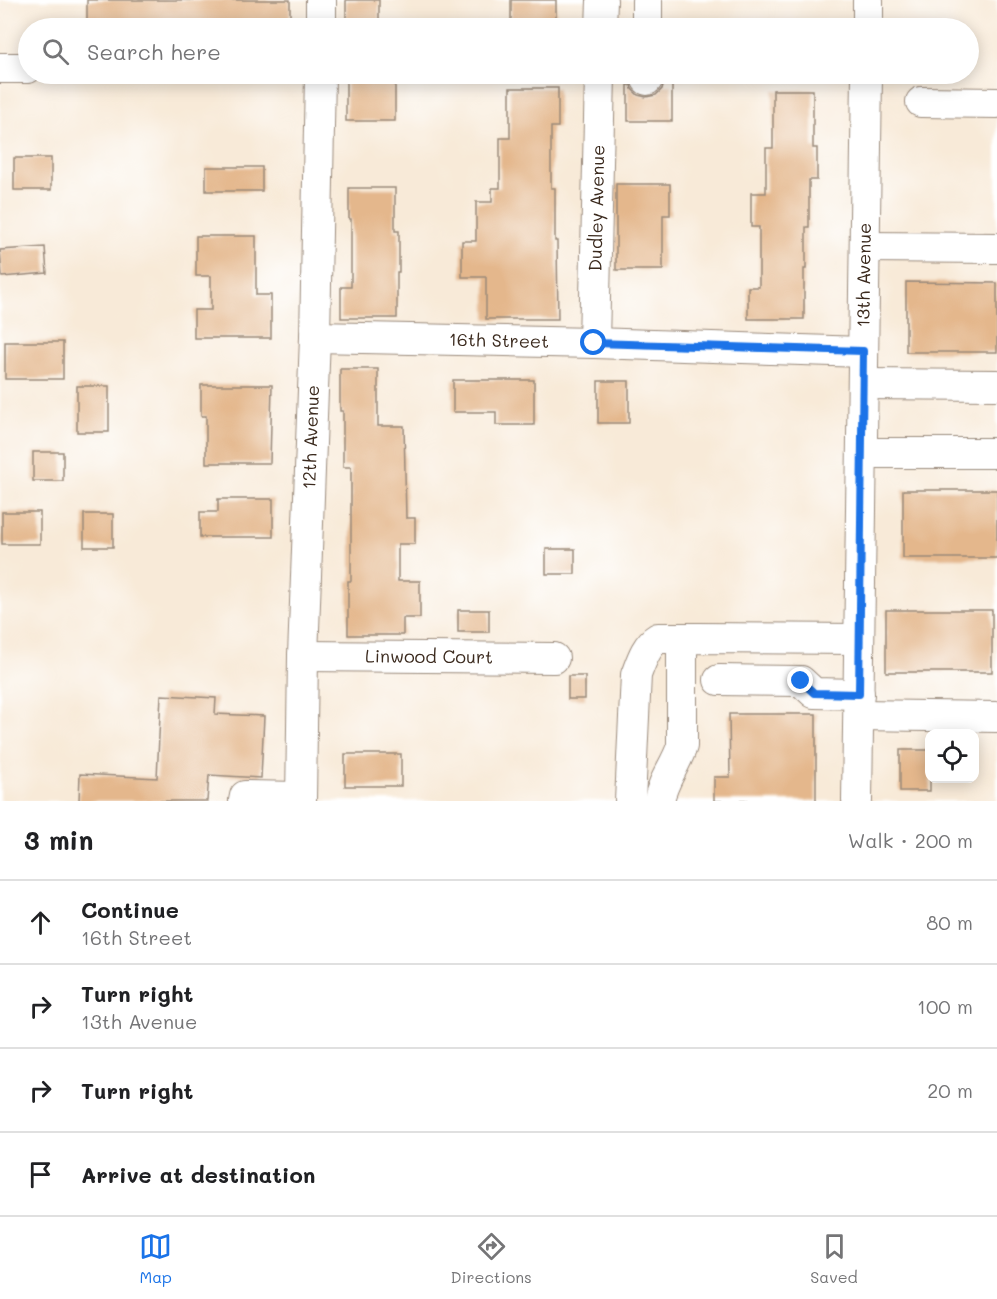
<!DOCTYPE html>
<html lang="en">
<head>
<meta charset="utf-8">
<style>
	:root { --surface:#fff; --page:#f6f6f6; --text:#202124; --muted:#757577; --line:#e0e0e0; --accent:#1a73e8 }
	body { margin:0; font-family:Mali,sans-serif; background:var(--page); color:var(--text) }
	.controls { position:absolute; right:18px; bottom:18px; display:grid; overflow:hidden; border-radius:12px; box-shadow:0 3px 15px #0003 }
	.controls button { width:54px; height:54px; display:grid; place-items:center; padding:0; border:0; border-bottom:2px solid var(--line); background:var(--surface); color:var(--text); font:30px sans-serif }
	.stop { position:absolute; width:18px; height:18px; margin:-14px; border:4px solid #1a73e8; border-radius:50%; background:#fff }
	.stop.end { background:#1a73e8; border-color:#fff; box-shadow:0 2px 6px #0008 }
	.list { margin:0; padding:0; list-style:none }
	h2 { display:flex; justify-content:space-between; align-items:center; height:78px; margin:0; padding:0 24px; font-size:26px }
	h2 small { font-size:20px; font-weight:400; color:var(--muted) }
	.list li { display:grid; grid-template-columns:39px 1fr auto; gap:18px; align-items:center; box-sizing:border-box; height:84px; padding:0 24px; border-top:2px solid var(--line) }
	.list b { display:block; font-size:22px; white-space:nowrap }
	.list p { margin:0; font-size:20px; white-space:nowrap; color:var(--muted) }
	.list em { font-size:20px; font-style:normal; color:var(--muted) }
	.icon { flex:none; width:33px; height:33px; fill:none; stroke:currentColor; stroke-width:2; stroke-linecap:round; stroke-linejoin:round }
	.map { position:relative; flex:none; width:997px; height:801px; overflow:hidden }
	.search { position:absolute; background:var(--surface); box-shadow:0 3px 15px #0003; left:18px; right:18px; top:18px; height:66px; display:flex; align-items:center; gap:15px; box-sizing:border-box; padding:0 21px; border-radius:33px; color:var(--muted); font-size:22px }
	.sheet { height:414px; background:var(--surface) }
	nav { display:flex; justify-content:space-around; align-items:center; box-sizing:border-box; height:84px; border-top:2px solid var(--line); background:var(--surface); font-size:16px; color:var(--muted) }
	nav a { display:grid; justify-items:center; gap:3px }
	nav .on { color:var(--accent) }
	.map>svg:first-child { display:block }
	.building { fill:#e4b78c }
	.lines { fill:none; stroke-linecap:round; stroke-linejoin:round }
	.minor-casing { stroke:#9a8a7b; stroke-width:32 }
	.minor { stroke:#fff; stroke-width:30 }
	.route { stroke:#1a73e8; stroke-width:8 }
	.labels { text-anchor:middle; stroke-width:4.5; stroke-linejoin:round; paint-order:stroke }
	.street-label { font-size:18px; fill:#3b2a1e; stroke:#fff }
</style>
</head>
<body>
<div class="map">
<svg width="997" height="801" viewBox="0 0 997 801">
	<rect width="100%" height="100%" fill="#fff"/>
	<filter id="ink" filterUnits="userSpaceOnUse"><feTurbulence type="fractalNoise" baseFrequency=".0167" numOctaves="2"/><feDisplacementMap in="SourceGraphic" scale="12" xChannelSelector="R" yChannelSelector="G"/><feConvolveMatrix kernelMatrix="1 2 1 2 8 2 1 2 1" color-interpolation-filters="sRGB"/></filter>
	<filter id="wash" filterUnits="userSpaceOnUse"><feTurbulence type="fractalNoise" baseFrequency=".008" numOctaves="4" result="noise"/><feDisplacementMap in="SourceGraphic" scale="24" xChannelSelector="R" yChannelSelector="G"/><feGaussianBlur stdDeviation="1.35" result="paint"/><feColorMatrix in="noise" values="0 0 0 0 0 0 0 0 0 0 0 0 0 0 0 0 0 1.4 0 .05"/><feComposite in="paint" operator="in"/></filter>
	<g filter="url(#wash)">
		<rect width="100%" height="100%" fill="#f8ead8"/>
		<g id="blocks">
			<path class="building" d="M 87,0 L 290,0 L 290,28 L 129,28 L 129,23 L 87,23 Z
				M 346,0 L 379,0 L 379,25 L 346,25 Z
				M 511,0 L 556,0 L 556,22 L 511,22 Z
				M 346,81 L 395,81 L 395,121 L 346,121 Z
				M 628,85 L 631,85 L 632,89 L 638,95 L 646,97 L 656,95 L 662,89 L 663,85 L 672,85 L 672,121 L 628,121 Z
				M 510,88 L 558,88 L 558,127 L 551,127 L 551,188 L 555,188 L 555,241 L 557,241 L 558,319 L 486,319 L 486,277 L 462,277 L 462,241 L 476,241 L 476,202 L 492,202 L 492,188 L 500,188 L 500,138 L 510,138 Z
				M 773,90 L 813,90 L 813,148 L 817,148 L 817,180 L 809,180 L 809,227 L 806,227 L 806,269 L 804,269 L 804,319 L 748,319 L 748,287 L 759,287 L 759,227 L 751,227 L 751,193 L 766,193 L 766,148 L 773,148 Z
				M 14,158 L 51,158 L 51,190 L 14,190 Z
				M 206,167 L 262,167 L 262,191 L 206,191 Z
				M 616,184 L 670,184 L 670,215 L 663,215 L 663,270 L 616,270 Z
				M 349,188 L 395,188 L 395,231 L 399,231 L 399,272 L 397,272 L 397,318 L 341,318 L 341,287 L 351,287 L 351,219 L 349,219 Z
				M 196,236 L 256,236 L 256,295 L 271,295 L 271,338 L 194,338 L 194,310 L 211,310 L 211,276 L 196,276 Z
				M 45,247 L 47,273 L 2,277 L 0,250 Z
				M 906,282 L 997,283 L 997,352 L 906,352 Z
				M 5,342 L 63,342 L 63,379 L 5,379 Z
				M 340,369 L 378,369 L 378,426 L 404,426 L 406,518 L 415,518 L 415,544 L 398,544 L 398,581 L 420,581 L 420,618 L 403,618 L 403,635 L 348,635 L 348,581 L 351,581 L 351,467 L 343,467 L 343,411 L 340,411 Z
				M 453,380 L 534,380 L 534,425 L 496,425 L 496,412 L 453,412 Z
				M 598,381 L 629,381 L 629,423 L 598,423 Z
				M 201,385 L 272,385 L 270,463 L 206,463 L 206,416 L 201,416 Z
				M 77,386 L 109,386 L 109,432 L 77,432 Z
				M 33,452 L 63,452 L 63,481 L 33,481 Z
				M 903,490 L 997,490 L 997,558 L 903,558 Z
				M 218,499 L 273,499 L 273,537 L 200,537 L 200,512 L 218,512 Z
				M 2,512 L 40,512 L 40,544 L 2,544 Z
				M 84,514 L 113,514 L 113,547 L 84,547 Z
				M 546,549 L 575,549 L 575,574 L 546,574 Z
				M 458,610 L 489,610 L 489,632 L 458,632 Z
				M 886,610 L 992,610 L 992,672 L 886,672 Z
				M 568,676 L 585,676 L 585,699 L 568,699 Z
				M 161,695 L 216,698 L 215,714 L 264,716 L 261,778 L 209,775 L 207,801 L 79,801 L 80,774 L 157,778 Z
				M 729,714 L 816,714 L 816,801 L 714,801 L 714,777 L 730,777 Z
				M 900,750 L 930,750 L 930,791 L 900,791 Z
				M 345,754 L 401,754 L 401,786 L 345,786 Z"/>
		</g>
	</g>
	<g filter="url(#ink)">
		<use href="#blocks" fill-opacity="0" stroke="#9a8a7b" stroke-width="1.5"/>
		<g class="lines">
			<g class="minor-casing">
				<g id="minor">
					<path d="M 647,0 L 647,28"/>
					<path d="M 321,28 L 321,0"/>
					<path d="M 601,28 L 602,0"/>
					<path d="M 868,28 L 868,0"/>
					<path d="M 0,68 L 28,68"/>
					<path d="M 647,74 L 647,80"/>
					<path d="M 921,102 L 997,103"/>
					<path d="M 865,247 L 997,248"/>
					<path id="s1" d="M 315,337 L 594,343 L 863,352"/>
					<path id="s2" d="M 594,343 L 600,74"/>
					<path d="M 863,384 L 997,385"/>
					<path d="M 862,453 L 997,453"/>
					<path id="s3" d="M 303,656 L 554,658"/>
					<path d="M 719,680 L 801,681 L 814,693 L 859,694"/>
					<path d="M 859,715 L 997,717"/>
					<path d="M 244,801 L 245,796 L 301,797"/>
					<path id="s4" d="M 301,801 L 303,656 L 315,337 L 320,74"/>
					<path d="M 630,801 L 636,675 C 641,662 646,645 658,638 L 697,638"/>
					<path d="M 659,801 C 662,781 676,765 682,746 L 682,649 C 686,641 689,639 697,638 L 859,639"/>
					<path id="s5" d="M 857,801 L 867,74"/>
				</g>
			</g>
			<use href="#minor" class="minor"/>
		</g>
	</g>
	<g class="lines" filter="url(#ink)">
		<path class="route" d="M 594,343 L 863,351 L 859,694 L 814,693 L 801,681"/>
	</g>
	<g class="labels">
		<g class="street-label">
			<text dy="6" stroke="none"><textPath href="#s2" startOffset="135">Dudley Avenue</textPath></text>
			<text dy="6" stroke="none"><textPath href="#s5" startOffset="526">13th Avenue</textPath></text>
			<text dy="6" stroke="none"><textPath href="#s1" startOffset="184">16th Street</textPath></text>
			<text dy="6" stroke="none"><textPath href="#s4" startOffset="364">12th Avenue</textPath></text>
			<text dy="6" stroke="none"><textPath href="#s3" startOffset="126">Linwood Court</textPath></text>
		</g>
	</g>
</svg>
<div class="controls">
<button><svg class="icon" aria-label="locate" viewBox="0 0 24 24"><circle cx="12" cy="12" r="6"/><path d="M12 2v4M12 18v4M2 12h4M18 12h4"/></svg></button>
</div>
<div class="stop" style="left:594px;top:343px"></div>
<div class="stop end" style="left:801px;top:681px"></div>
<div class="search"><svg class="icon" aria-label="search" viewBox="0 0 24 24"><circle cx="10" cy="10" r="6"/><path d="M15 15l6 6"/></svg>Search here</div>
</div>
<section class="sheet">
<h2>3 min<small>Walk · 200 m</small></h2>
<ul class="list">
<li><svg class="icon" aria-label="ahead" viewBox="0 0 24 24"><path d="M12 20V5M6 11l6-6 6 6"/></svg><div><b>Continue</b><p>16th Street</p></div><em>80 m</em></li>
<li><svg class="icon" aria-label="right" viewBox="0 0 24 24"><path d="M7 20v-9h11M14 6l5 5-5 5"/></svg><div><b>Turn right</b><p>13th Avenue</p></div><em>100 m</em></li>
<li><svg class="icon" aria-label="right" viewBox="0 0 24 24"><path d="M7 20v-9h11M14 6l5 5-5 5"/></svg><div><b>Turn right</b></div><em>20 m</em></li>
<li><svg class="icon" aria-label="arrive" viewBox="0 0 24 24"><path d="M6 21V4h12l-3 4 3 4H6"/></svg><div><b>Arrive at destination</b></div></li>
</ul>
</section>
<nav>
<a class="on"><svg class="icon" aria-label="map" viewBox="0 0 24 24"><path d="M3 6l6-2 6 2 6-2v14l-6 2-6-2-6 2zM9 4v14M15 6v14"/></svg>Map</a>
<a><svg class="icon" aria-label="directions" viewBox="0 0 24 24"><path d="M12 3l9 9-9 9-9-9zM9 14v-3h6M13 9l2 2-2 2"/></svg>Directions</a>
<a><svg class="icon" aria-label="saved" viewBox="0 0 24 24"><path d="M7 4h10v16l-5-4-5 4z"/></svg>Saved</a>
</nav>
</body>
</html>
